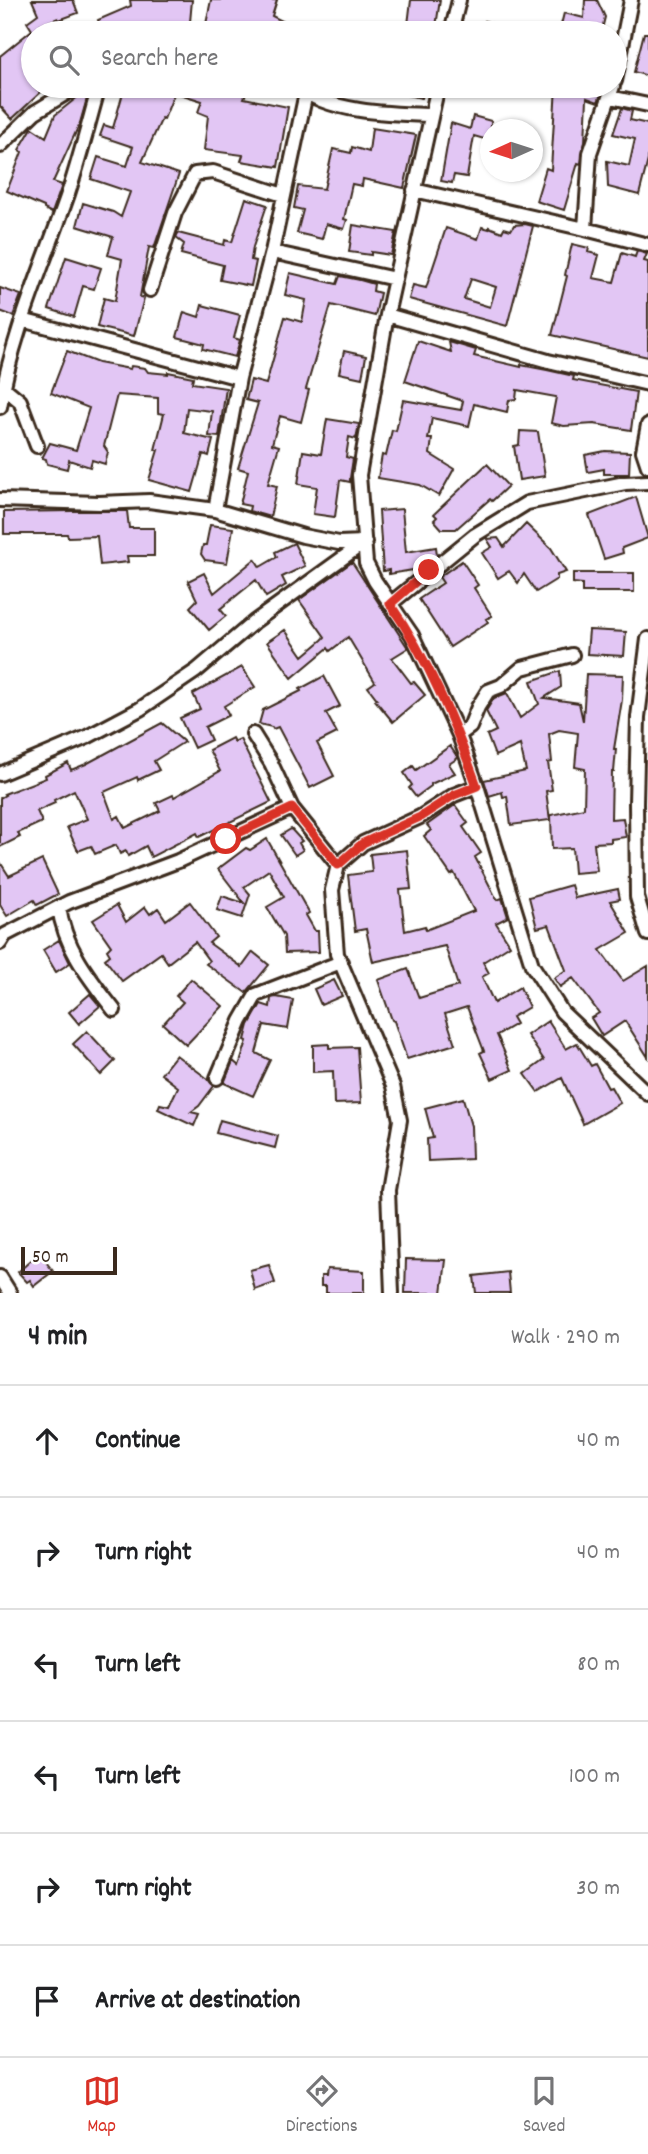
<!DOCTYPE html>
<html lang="en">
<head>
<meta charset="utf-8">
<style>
	:root { --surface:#fff; --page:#f6f6f6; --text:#202124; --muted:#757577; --line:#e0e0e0; --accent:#d93025 }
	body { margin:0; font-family:Dekko,sans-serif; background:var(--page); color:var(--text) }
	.compass { position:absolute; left:480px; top:119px; width:63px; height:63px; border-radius:50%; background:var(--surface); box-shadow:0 2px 5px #0004; rotate:267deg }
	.scale { position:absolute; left:21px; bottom:18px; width:96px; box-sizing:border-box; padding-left:7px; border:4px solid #3b2a1e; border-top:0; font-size:19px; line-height:24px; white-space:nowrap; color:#3b2a1e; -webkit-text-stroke:5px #fff; paint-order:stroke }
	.stop { position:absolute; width:21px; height:21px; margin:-16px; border:5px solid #d93025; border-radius:50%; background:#fff }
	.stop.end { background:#d93025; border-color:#fff; box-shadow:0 2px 7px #0008 }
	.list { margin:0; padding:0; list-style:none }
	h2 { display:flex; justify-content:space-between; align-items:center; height:91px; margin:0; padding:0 28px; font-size:30px }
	h2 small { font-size:23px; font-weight:400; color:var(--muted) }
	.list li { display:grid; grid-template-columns:46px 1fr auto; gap:21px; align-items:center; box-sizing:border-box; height:112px; padding:0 28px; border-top:2px solid var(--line) }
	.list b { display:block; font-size:26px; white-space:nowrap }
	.list em { font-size:23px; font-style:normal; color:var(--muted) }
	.icon { flex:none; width:38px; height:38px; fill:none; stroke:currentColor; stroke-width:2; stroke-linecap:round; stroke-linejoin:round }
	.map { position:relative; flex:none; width:648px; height:1293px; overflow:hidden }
	.search { position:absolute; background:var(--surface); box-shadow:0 2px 5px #0004; left:21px; right:21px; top:21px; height:77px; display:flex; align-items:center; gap:18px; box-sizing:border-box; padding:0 24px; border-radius:38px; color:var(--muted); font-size:26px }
	.sheet { height:763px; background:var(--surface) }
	nav { display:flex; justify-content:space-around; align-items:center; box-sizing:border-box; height:98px; border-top:2px solid var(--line); background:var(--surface); font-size:19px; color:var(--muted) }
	nav a { display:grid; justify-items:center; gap:4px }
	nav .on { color:var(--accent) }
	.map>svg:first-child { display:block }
	.building { fill:#e2c6f4; stroke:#3b2a1e; stroke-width:2; fill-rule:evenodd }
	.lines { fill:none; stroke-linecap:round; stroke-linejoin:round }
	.street-casing { stroke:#3b2a1e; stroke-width:18 }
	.street { stroke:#fff; stroke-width:12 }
	.route { stroke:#d93025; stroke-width:9 }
</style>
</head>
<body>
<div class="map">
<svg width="648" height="1293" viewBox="0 0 648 1293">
	<rect width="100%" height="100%" fill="#fff"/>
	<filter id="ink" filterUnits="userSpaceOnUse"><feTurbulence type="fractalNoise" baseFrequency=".0143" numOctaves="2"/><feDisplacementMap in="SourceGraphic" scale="14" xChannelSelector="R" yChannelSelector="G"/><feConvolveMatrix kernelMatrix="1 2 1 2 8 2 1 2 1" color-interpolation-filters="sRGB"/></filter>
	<g filter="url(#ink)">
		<path class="building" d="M 32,0 L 73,0 L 78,13 L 59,20 L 58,18 L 41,25 L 34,33 L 33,32 L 33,86 L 41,92 L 12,119 L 0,106 L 0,56 L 32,30 L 27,22 L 38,14 Z
			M 130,0 L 192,0 L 189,33 L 155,29 L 155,25 L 134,30 L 134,33 L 103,33 L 98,20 L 131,6 Z
			M 211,0 L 277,0 L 272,16 L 306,33 L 224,33 L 205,29 Z
			M 411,0 L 440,0 L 435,33 L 407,33 Z
			M 585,0 L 597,0 L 605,17 L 601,33 L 559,33 L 564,13 L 584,18 Z
			M 485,21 L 517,31 L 517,33 L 482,33 Z
			M 644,33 L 648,33 L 648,76 L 634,72 Z
			M 125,86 L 154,86 L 153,89 L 174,94 L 164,119 L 162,118 L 142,162 L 179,174 L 154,248 L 149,247 L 140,297 L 144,298 L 134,336 L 97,327 L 104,298 L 115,301 L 122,259 L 108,255 L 113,237 L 77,226 L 83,203 L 113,212 L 121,217 L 130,192 L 91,179 L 98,157 L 127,166 L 133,147 L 100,136 L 104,125 L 113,128 Z
			M 161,86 L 249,86 L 244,98 L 288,107 L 278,167 L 241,161 L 243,155 L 204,150 L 208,116 L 198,112 L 202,101 L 161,88 Z
			M 386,86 L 425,86 L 422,98 L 386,91 Z
			M 556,86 L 604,86 L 598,102 L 587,98 L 585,142 L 581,164 L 578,163 L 564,210 L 536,201 L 546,168 L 551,170 Z
			M 84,92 L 88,95 L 80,123 L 53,182 L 62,185 L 52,213 L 44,209 L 44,207 L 7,191 L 22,152 L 19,150 L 32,128 L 46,137 L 55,115 Z
			M 622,108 L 632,111 L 630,120 L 648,124 L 648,160 L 639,195 L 608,187 L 607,161 L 629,166 L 635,139 L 613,134 Z
			M 473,116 L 491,121 L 491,141 L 474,136 L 467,177 L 454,175 L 452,183 L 441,181 L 451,123 L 470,129 Z
			M 372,128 L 416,135 L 404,188 L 363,179 L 362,186 L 352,184 L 344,219 L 347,220 L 344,229 L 326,224 L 322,239 L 297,233 L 303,210 L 294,208 L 298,186 L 324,189 L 333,149 L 351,153 L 352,147 L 369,152 Z
			M 246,198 L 267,205 L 253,247 L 251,260 L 256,261 L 251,286 L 220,280 L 223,265 L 181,254 L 184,244 L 176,238 L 178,233 L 224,245 L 225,240 L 232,242 Z
			M 525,224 L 533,226 L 507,326 L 409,299 L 413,285 L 426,288 L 446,228 L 478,239 L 482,227 L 489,229 L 489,227 L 502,232 L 504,228 L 511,230 L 514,225 ZM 471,279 L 496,287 L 490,307 L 464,299 Z
			M 353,225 L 396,232 L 391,255 L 371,252 L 371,255 L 349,252 Z
			M 572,244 L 589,248 L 588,252 L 599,255 L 593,278 L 614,282 L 622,253 L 635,257 L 637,251 L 647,254 L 644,261 L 648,262 L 648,357 L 552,335 L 567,276 L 565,275 Z
			M 66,257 L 101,268 L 94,289 L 83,286 L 74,317 L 49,309 Z
			M 290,273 L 337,284 L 340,276 L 360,280 L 374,284 L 373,291 L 380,293 L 375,316 L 331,305 L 306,389 L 309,390 L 301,422 L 280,416 L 272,444 L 279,446 L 268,484 L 277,486 L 270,517 L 249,511 L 250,506 L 240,504 L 248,471 L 238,468 L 258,403 L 246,400 L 251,380 L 266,384 L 285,317 L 302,322 L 306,300 L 285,295 Z
			M 0,288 L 21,295 L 13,316 L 0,311 Z
			M 202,305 L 240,315 L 234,338 L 240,340 L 235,357 L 203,349 L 204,344 L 177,337 L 184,312 L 199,317 Z
			M 418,341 L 451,352 L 449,342 L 476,350 L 474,356 L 521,367 L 521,365 L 547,370 L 574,376 L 573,380 L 636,392 L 631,430 L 594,424 L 564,426 L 551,423 L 556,397 L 517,390 L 516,399 L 509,400 L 507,412 L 474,404 L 469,426 L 432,418 L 428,439 L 432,439 L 430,454 L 454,469 L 439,496 L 420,485 L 378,478 L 382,455 L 386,456 L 392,430 L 396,431 L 403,400 L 461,410 L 463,401 L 405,381 Z
			M 67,351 L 98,363 L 130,369 L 131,366 L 145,368 L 148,372 L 168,374 L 168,372 L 193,377 L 192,383 L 226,388 L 219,437 L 209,436 L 212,411 L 187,408 L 184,433 L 213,440 L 209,456 L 203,454 L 192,492 L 149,480 L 158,450 L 155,450 L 164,414 L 158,413 L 158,398 L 117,395 L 104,446 L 108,452 L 105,464 L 92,460 L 90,467 L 69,460 L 67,469 L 47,464 L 46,459 L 42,458 L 50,443 L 76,450 L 89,408 L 51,393 Z
			M 344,351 L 366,356 L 362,378 L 339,373 Z
			M 327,419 L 359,424 L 356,439 L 349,437 L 346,457 L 353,459 L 350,478 L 350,482 L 340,480 L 335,517 L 313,514 L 317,487 L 298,484 L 303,451 L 321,454 Z
			M 520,431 L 538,432 L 545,476 L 519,480 L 514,446 L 519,445 Z
			M 605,451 L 630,452 L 629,474 L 604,474 L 604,469 L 588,472 L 585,455 Z
			M 487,464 L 508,486 L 492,501 L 490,499 L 456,529 L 442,529 L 434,520 L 437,517 L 434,514 Z
			M 636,497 L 648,538 L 622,548 L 623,553 L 604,559 L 589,515 Z
			M 402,509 L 406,552 L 436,547 L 437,555 L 419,569 L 389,574 L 389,570 L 383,571 L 379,511 Z
			M 72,511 L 127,511 L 129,528 L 154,528 L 154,556 L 127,556 L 128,562 L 100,565 L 97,536 L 68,537 L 67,534 L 4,534 L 4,512 Z
			M 526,524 L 551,548 L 566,572 L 557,575 L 557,579 L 536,592 L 524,574 L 518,583 L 509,571 L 498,578 L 482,553 L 492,547 L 487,539 L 498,538 L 504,547 Z
			M 210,525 L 233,528 L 227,563 L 205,560 L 201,554 L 203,545 L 206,545 Z
			M 294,543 L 305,566 L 282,577 L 286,585 L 266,597 L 256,580 L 220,609 L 226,616 L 209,630 L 190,607 L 197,600 L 188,581 L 204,573 L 214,593 L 255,559 L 260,567 L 277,557 L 275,552 Z
			M 462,561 L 478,585 L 474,588 L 492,616 L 486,619 L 488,622 L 450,647 L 419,599 L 443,583 L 439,577 Z
			M 352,562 L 408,648 L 392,658 L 411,683 L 414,682 L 425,695 L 393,722 L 375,700 L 377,699 L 368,687 L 375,682 L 348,637 L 330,651 L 328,648 L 292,678 L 267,642 L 285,630 L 303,656 L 322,640 L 325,637 L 299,600 Z
			M 573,573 L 634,573 L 634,592 L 582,592 L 582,584 L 573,583 Z
			M 589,630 L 626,632 L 624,656 L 587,654 Z
			M 242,667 L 255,687 L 224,706 L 229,715 L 205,727 L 211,740 L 194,748 L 180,718 L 200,709 L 193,694 Z
			M 560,671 L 561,687 L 544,698 L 579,703 L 583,721 L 586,674 L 623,675 L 622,700 L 614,749 L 616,749 L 614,772 L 612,772 L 611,819 L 623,818 L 626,837 L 611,839 L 611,842 L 594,843 L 597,871 L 574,873 L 572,848 L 552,849 L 551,815 L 584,808 L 585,769 L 575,767 L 578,733 L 559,730 L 549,734 L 552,762 L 548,763 L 552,790 L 546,791 L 550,820 L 511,825 L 507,796 L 503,797 L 502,792 L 489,796 L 484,780 L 526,771 L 520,745 L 495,756 L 487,735 L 496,731 L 486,711 L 494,698 L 507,693 L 520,718 L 539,704 L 531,681 Z
			M 324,676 L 340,706 L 326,713 L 337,733 L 317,743 L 334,776 L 310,788 L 278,727 L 273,729 L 272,727 L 259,724 L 263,710 L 301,691 L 300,689 Z
			M 162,723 L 184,742 L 154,761 L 159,770 L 138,780 L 137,777 L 104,792 L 114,819 L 119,816 L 125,828 L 160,811 L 156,803 L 173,795 L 174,797 L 220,771 L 209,750 L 232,738 L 234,742 L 240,739 L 271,802 L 199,837 L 197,833 L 151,857 L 146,846 L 128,856 L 126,851 L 120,854 L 116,845 L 95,854 L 91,846 L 78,851 L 67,827 L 87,819 L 74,790 L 54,800 L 55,803 L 37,811 L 42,822 L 18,833 L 20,837 L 0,847 L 0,798 L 5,795 L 4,794 L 46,778 L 45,775 L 68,763 L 71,770 L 86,764 Z
			M 450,746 L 458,758 L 449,764 L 455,773 L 431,784 L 431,786 L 416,797 L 409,788 L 412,785 L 404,773 L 413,766 L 416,770 Z
			M 455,805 L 468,823 L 463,827 L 481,853 L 475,857 L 497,900 L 502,898 L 508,917 L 496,923 L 510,945 L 483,962 L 489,973 L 482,977 L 494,1003 L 520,987 L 529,1007 L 512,1017 L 516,1024 L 497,1035 L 512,1070 L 492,1079 L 480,1053 L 484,1051 L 467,1007 L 445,1014 L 455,1044 L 407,1059 L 394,1021 L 392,1020 L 378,980 L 408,969 L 419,998 L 458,986 L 445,946 L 373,962 L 366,929 L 355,931 L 348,875 L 372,872 L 370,854 L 407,850 L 411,889 L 400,890 L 405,931 L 425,926 L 426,930 L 474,911 L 454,873 L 451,875 L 424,836 L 431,830 L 427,825 Z
			M 291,829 L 302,841 L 299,843 L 303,850 L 295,855 L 281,835 Z
			M 267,839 L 309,913 L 306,915 L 315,931 L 318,931 L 319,952 L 285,953 L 284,936 L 267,907 L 284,897 L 269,870 L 244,887 L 250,894 L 242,918 L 217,910 L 222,896 L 244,903 L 218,869 L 246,848 L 250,850 Z
			M 42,860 L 58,894 L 37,905 L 34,900 L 7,916 L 0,905 L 0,862 L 9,876 Z
			M 571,885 L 575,898 L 618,889 L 620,899 L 610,901 L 629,933 L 600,950 L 623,981 L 648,966 L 648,1057 L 625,1021 L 602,1036 L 591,1018 L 599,1013 L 573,978 L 560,987 L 554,978 L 566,970 L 549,925 L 537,928 L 529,897 Z
			M 190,902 L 216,937 L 209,943 L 242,967 L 253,952 L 269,965 L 246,993 L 206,964 L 209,961 L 195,942 L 168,963 L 161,953 L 122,981 L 105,959 L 110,955 L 107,950 L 111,946 L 93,920 L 117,905 L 126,922 L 145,907 L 150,914 L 158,908 L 166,920 Z
			M 59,940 L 70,963 L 56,972 L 43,950 Z
			M 191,979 L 223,1006 L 186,1045 L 163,1024 L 183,1002 L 176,996 Z
			M 334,980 L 342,996 L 321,1005 L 314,989 Z
			M 90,994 L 100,1006 L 79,1024 L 69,1012 Z
			M 276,997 L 293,1000 L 288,1029 L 264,1025 L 256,1053 L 270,1060 L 253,1096 L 224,1083 L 233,1061 L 239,1066 L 247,1041 L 245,1040 L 249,1025 L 261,1004 L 270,1007 L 271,998 Z
			M 548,1021 L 566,1049 L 577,1043 L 591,1066 L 595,1064 L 608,1088 L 611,1087 L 620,1103 L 583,1124 L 562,1078 L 538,1092 L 525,1074 L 544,1060 L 527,1035 Z
			M 87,1031 L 115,1061 L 101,1075 L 73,1044 Z
			M 329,1044 L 329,1048 L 357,1047 L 361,1103 L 334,1104 L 333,1071 L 313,1072 L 313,1045 Z
			M 176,1055 L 208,1079 L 214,1086 L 199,1106 L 191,1112 L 199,1114 L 194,1126 L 158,1109 L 160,1104 L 169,1106 L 178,1087 L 161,1074 Z
			M 463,1098 L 471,1126 L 472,1159 L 428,1161 L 427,1139 L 433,1138 L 425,1108 Z
			M 220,1120 L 278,1136 L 275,1148 L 216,1133 Z
			M 39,1253 L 53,1271 L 34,1286 L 30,1280 L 27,1282 L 18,1272 Z
			M 406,1259 L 446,1260 L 442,1293 L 405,1293 Z
			M 269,1265 L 275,1283 L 255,1290 L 250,1270 Z
			M 327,1269 L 364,1271 L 364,1293 L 326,1293 L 326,1286 L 321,1286 L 321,1276 L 326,1276 Z
			M 508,1272 L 510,1293 L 476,1293 L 474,1276 Z"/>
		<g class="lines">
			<g class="street-casing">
				<path id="street" d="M 451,33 L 459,0
					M 615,81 L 631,0
					M 298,86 C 327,113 393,114 430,115
					M 438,86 L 387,315 L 359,475 L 366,563 L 375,581 L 412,635 L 459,735 L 477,786 L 532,965 L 562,1012 L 648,1094
					M 610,97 L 648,105
					M 0,146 L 35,112 L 78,86
					M 414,190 L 585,229 L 648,245
					M 585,229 L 590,153 L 613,86
					M 272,252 L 395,279
					M 150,290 L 175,213 L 195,174 L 213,172 L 283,195
					M 387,315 L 548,361 L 648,384
					M 22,320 L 239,378
					M 3,387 L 20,401 L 37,446
					M 0,407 C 12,333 44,264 68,194 C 80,158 89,122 99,86
					M 648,425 L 643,451 L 648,466
					M 0,500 L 99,503 L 149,501 L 215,510 L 303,536 L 339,543 L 364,542
					M 215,510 L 239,378 L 272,252 L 306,93
					M 390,604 L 475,535 L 527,503 L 625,483 L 648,482
					M 648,639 L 638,717 L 636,803 L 637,897 L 648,934
					M 253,734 L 271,763 L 292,808 L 338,865 L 363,843 L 420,817 L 454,795 L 477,786
					M 459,735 L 470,727 L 478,707 L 488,691 L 501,686 L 522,668 L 572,655
					M 0,774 L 87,737 L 140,709 L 196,671 L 254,622 L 365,542
					M 338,865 L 332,890 L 337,954 L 393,1086 L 400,1120 L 388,1190 L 392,1293
					M 59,907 C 64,947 90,979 114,1010
					M 0,943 L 5,935 L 69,902 L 178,861 L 292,808
					M 217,1078 L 241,1021 L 256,995 L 341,962
					M 0,1277 L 10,1293"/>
			</g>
			<use href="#street" class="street"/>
		</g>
	</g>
	<g class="lines" filter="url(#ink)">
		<path class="route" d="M 226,839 L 292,808 L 338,865 L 363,843 L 420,817 L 454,795 L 477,786 C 454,722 429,660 390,604 L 429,570"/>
	</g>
</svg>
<svg class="compass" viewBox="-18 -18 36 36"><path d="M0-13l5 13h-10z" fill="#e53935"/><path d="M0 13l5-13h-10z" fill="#757577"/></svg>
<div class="scale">50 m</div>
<div class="stop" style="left:226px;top:839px"></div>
<div class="stop end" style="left:429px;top:570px"></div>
<div class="search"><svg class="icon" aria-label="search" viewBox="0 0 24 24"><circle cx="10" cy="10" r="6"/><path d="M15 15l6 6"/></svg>Search here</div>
</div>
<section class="sheet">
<h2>4 min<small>Walk · 290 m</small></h2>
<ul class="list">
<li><svg class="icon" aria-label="ahead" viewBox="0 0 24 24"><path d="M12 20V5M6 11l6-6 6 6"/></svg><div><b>Continue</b></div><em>40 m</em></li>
<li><svg class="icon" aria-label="right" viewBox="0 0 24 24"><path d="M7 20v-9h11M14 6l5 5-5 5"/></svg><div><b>Turn right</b></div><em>40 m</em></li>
<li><svg class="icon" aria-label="left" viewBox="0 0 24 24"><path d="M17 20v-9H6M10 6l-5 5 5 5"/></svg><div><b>Turn left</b></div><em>80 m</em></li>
<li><svg class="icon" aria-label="left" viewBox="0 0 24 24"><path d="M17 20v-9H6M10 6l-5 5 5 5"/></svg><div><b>Turn left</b></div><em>100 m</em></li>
<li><svg class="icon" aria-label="right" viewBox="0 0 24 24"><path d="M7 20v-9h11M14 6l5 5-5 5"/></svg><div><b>Turn right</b></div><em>30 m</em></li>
<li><svg class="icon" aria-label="arrive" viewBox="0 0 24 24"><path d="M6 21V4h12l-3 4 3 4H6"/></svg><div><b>Arrive at destination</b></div></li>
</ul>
</section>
<nav>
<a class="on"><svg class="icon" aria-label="map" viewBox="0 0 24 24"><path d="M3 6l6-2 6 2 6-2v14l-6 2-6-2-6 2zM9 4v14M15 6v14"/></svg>Map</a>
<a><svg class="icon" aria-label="directions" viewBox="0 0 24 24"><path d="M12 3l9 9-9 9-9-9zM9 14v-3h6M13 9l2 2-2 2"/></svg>Directions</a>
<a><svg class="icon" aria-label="saved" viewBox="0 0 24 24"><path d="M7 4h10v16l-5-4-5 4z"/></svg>Saved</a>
</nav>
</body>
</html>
